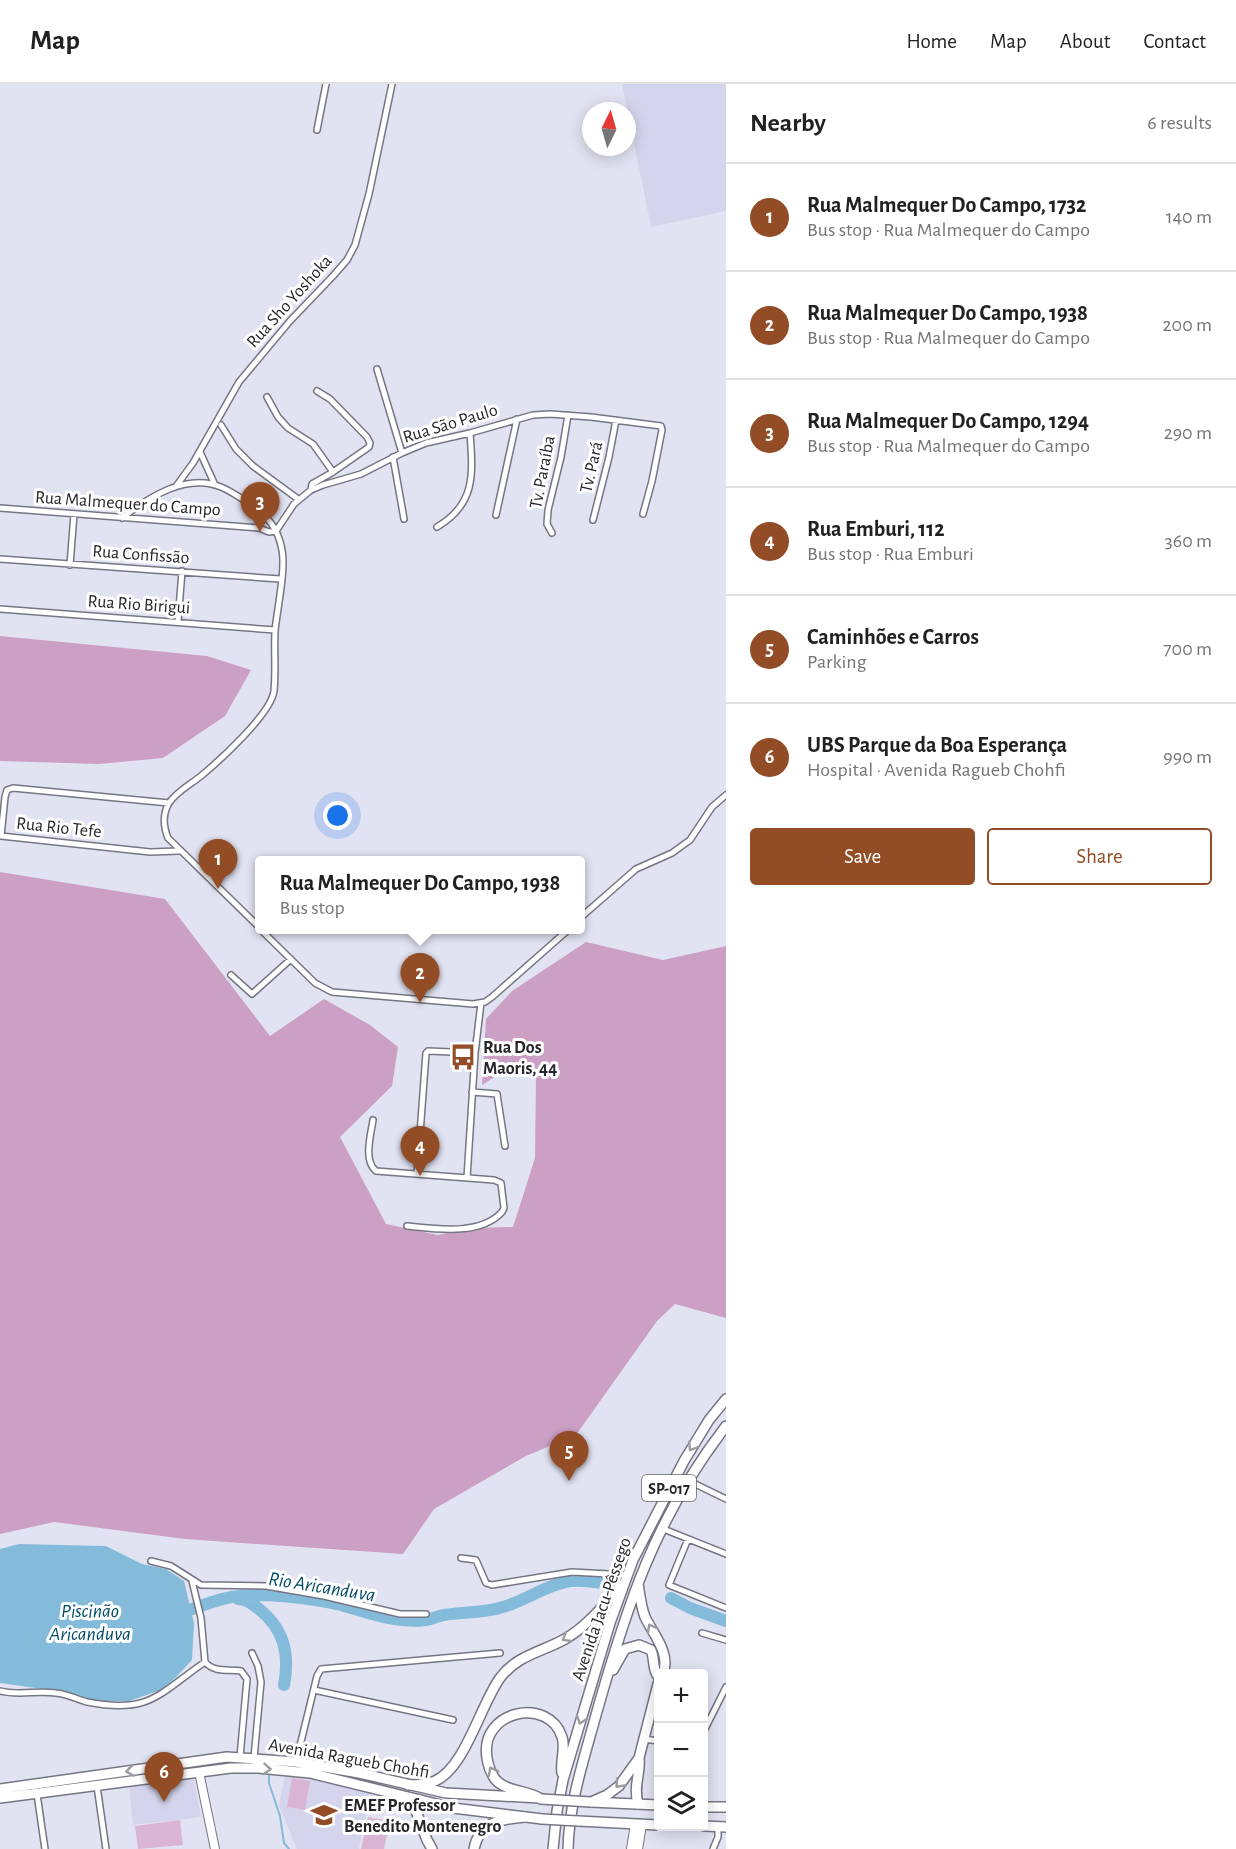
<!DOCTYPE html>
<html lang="en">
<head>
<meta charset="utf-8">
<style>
	:root { --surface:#fff; --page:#f2f2f2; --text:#202124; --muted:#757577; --line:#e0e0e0; --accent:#934d26 }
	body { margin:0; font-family:"Alegreya Sans",sans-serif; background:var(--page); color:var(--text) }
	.controls { position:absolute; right:18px; bottom:18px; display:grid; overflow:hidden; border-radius:6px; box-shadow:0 3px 15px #0003 }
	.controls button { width:54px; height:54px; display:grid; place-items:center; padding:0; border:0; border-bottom:2px solid var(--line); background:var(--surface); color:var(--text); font:30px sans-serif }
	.compass { position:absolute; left:582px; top:18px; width:54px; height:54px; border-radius:50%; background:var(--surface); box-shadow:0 3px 15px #0003; rotate:5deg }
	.you { position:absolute; left:338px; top:732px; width:21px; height:21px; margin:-15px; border:4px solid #fff; border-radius:50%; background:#1a73e8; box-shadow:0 0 0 9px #1a73e833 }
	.badge { display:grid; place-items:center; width:39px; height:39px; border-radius:50%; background:var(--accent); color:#fff; font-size:20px; font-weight:700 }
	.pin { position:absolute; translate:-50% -50px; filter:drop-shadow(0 2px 3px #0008) }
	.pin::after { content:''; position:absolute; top:32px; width:21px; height:18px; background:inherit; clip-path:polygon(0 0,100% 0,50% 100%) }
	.popup { position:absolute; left:255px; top:772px; width:330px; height:78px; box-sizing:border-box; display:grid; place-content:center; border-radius:6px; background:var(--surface); filter:drop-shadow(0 2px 4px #0005); font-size:20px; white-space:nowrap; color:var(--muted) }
	.popup b { font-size:22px; color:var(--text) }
	.popup::after { content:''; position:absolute; left:50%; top:100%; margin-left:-12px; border:12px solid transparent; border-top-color:var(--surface) }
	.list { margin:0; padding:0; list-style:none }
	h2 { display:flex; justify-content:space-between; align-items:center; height:78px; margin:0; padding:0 24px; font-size:26px }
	h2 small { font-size:20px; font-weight:400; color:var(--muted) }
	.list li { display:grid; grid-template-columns:39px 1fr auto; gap:18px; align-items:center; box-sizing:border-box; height:108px; padding:0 24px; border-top:2px solid var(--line) }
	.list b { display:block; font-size:22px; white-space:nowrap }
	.list p { margin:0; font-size:20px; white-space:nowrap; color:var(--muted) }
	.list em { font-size:20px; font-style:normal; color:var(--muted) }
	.actions { display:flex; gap:12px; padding:18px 24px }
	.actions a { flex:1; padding:14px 0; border:2px solid var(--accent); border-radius:6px; text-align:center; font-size:21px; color:var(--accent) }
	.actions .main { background:var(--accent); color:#fff }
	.icon { flex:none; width:33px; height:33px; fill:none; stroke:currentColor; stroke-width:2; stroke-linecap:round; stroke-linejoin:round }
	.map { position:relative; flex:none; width:726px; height:1765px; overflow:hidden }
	header { display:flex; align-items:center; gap:36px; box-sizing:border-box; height:84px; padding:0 30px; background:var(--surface); border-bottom:2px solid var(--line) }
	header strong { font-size:28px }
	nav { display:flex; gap:33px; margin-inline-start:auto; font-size:21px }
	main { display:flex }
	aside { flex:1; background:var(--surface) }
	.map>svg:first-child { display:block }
	.built { fill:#d4d5ec }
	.green { fill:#dab5d3 }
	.forest { fill:#cc9fc4 }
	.water { fill:#84bbda }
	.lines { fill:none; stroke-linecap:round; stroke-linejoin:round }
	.stream { stroke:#84bbda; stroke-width:2 }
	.river { stroke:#84bbda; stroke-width:12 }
	.minor-casing { stroke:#757684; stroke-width:8 }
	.secondary-casing { stroke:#757684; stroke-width:10 }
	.primary-casing { stroke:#757684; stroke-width:12 }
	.trunk-casing { stroke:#757684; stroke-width:12 }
	.minor { stroke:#fff; stroke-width:5 }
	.secondary { stroke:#fff; stroke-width:8 }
	.primary { stroke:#fff; stroke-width:9 }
	.trunk { stroke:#fff; stroke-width:9 }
	.primary-bridge-casing { stroke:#757684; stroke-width:12; stroke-linecap:butt }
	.primary-bridge { stroke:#fff; stroke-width:9 }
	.oneway { stroke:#9d9da0 }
	.labels { text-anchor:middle; stroke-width:6; stroke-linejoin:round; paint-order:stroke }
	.shield { fill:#fff; stroke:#66666b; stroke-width:1.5 }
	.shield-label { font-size:16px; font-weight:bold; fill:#25252b }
	.street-label { font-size:18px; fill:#25252b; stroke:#fff }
	.poi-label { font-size:18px; font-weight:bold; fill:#25252b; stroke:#fff; text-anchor:start }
	.water-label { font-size:20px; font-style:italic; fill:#004b68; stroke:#fff }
</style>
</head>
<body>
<header>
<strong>Map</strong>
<nav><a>Home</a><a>Map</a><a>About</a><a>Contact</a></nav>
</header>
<main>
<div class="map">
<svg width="726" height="1765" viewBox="0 0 726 1765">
	<rect width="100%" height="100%" fill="#e2e3f2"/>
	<path class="built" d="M 622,0 L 726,0 L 726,127 L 651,143 Z
		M 285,1691 L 319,1695 L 370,1708 L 359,1765 L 297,1765 L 279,1722 Z
		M 186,1694 L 194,1696 L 201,1733 L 133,1741 L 129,1702 Z"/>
	<path class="green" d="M 292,1694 L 310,1697 L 305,1726 L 287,1723 Z
		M 368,1733 L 390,1737 L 384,1765 L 361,1765 Z
		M 180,1736 L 183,1761 L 138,1765 L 135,1742 Z"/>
	<path class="forest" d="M 0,552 L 207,572 L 251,586 L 225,632 L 163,674 L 99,680 L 0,677 Z
		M 0,788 L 165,815 L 270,952 L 324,915 L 370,941 L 398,963 L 392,1002 L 340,1053 L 386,1140 L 438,1151 L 472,1144 L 513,1143 L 535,1074 L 536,993 L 510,983 L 482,1001 L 486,935 L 512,907 L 586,858 L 663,876 L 726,862 L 726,1234 L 675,1220 L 657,1237 L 576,1351 L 526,1372 L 434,1425 L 403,1470 L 185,1455 L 54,1438 L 0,1450 Z"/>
	<path class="water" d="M 19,1460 L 106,1462 L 142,1480 L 166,1485 L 184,1497 L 194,1539 L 192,1576 L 176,1593 L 161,1606 L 129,1617 L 94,1617 L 64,1608 L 0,1599 L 0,1465 Z"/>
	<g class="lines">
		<path class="stream" d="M 269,1691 L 269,1699 L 280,1732 L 284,1759 L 289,1765"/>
		<path class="river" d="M 671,1514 L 690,1524 L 726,1537
			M 238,1515 C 247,1515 252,1520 259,1525 C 284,1545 290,1570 284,1601
			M 175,1531 C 194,1525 213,1516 232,1513 C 261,1508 312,1514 341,1521 C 369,1529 397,1540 426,1536 C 432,1535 438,1532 444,1531 C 464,1528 484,1529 503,1523 C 525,1517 544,1502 566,1498 C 578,1495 591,1498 603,1499"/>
		<g class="minor-casing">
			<path id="minor" d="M 317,46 L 326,0
				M 377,285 L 402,369
				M 317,307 L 330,315 L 367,353 L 370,359 L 369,363 L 333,388
				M 267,313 L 278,333 L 288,344 L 313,360 L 333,388 L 312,400 L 311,406
				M 221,341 L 236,365 L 253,382 L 298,415
				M 200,368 L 215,401
				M 393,373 L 404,435
				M 177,401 L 193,379 L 239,298 L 290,237 L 333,192 L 347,176 L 355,161 L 369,110 L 392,0
				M 0,424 L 259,444 L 269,448 L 276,447
				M 496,431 L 517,335
				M 122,434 C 149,413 186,389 221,403 C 231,407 240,414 249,419 C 267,432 278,443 282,466 C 286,485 277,526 275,547 C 274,567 276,587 274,607 C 271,630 219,677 201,692 C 191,700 176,708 169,719 C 163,729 163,742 168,754 L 260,844
				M 593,436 L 609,373 L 616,336
				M 437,443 C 476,420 473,390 470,349
				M 276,447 L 294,420 L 311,406 L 323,401 L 361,390 L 402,369 L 426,359 L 470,349 L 533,331 L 550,330 L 591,333 L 661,342 L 662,346 L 652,397 L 643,430
				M 552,449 L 547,440 L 548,426 L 561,373 L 568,331
				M 0,475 L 280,495
				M 70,481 L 74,430
				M 0,525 L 275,546
				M 178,537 L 182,487
				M 169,719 L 13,704 L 7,706 L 5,713 L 1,752 L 150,768 L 179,767
				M 580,834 L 636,785 L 672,769 L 690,756 L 712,723 L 726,711
				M 261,846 L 315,899 L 332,908 L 473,920 L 485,918 L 492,913 L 568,846
				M 231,891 L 252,910 L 291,875
				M 472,1008 L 497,1010 L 505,1062
				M 373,1036 C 371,1050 363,1077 376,1087 L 494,1096 L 501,1099 L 504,1124 L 502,1128 C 480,1152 436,1145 407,1142
				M 417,1090 L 426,969 L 428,967 L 475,969
				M 467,1094 L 475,969 L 481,919
				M 687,1396 L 726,1415
				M 661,1444 L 726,1470
				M 688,1455 L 669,1501 L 726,1524
				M 461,1474 L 476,1476 L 486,1499 L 492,1501 L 572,1488 L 627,1491
				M 151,1477 L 171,1482 L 201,1501 L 266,1502 L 324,1512 L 400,1530 L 426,1530
				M 192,1497 L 201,1534 L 205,1578 C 214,1589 229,1585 241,1587 L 247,1595 L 240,1673
				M 702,1549 L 726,1556
				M 252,1569 L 258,1582 L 261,1598 L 254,1674
				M 314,1606 L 453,1636
				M 0,1607 C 19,1612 37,1606 56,1609 C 67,1610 76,1615 87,1618 C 150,1630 157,1611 205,1578
				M 704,1647 L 726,1603
				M 644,1655 L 658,1657
				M 296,1678 L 317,1592 L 321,1585 L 500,1569
				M 97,1702 L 106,1765
				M 37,1710 L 45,1765
				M 713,1765 L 718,1753 L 718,1743"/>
		</g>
		<g class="secondary-casing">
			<path id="secondary" d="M 199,1688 L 215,1765
				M 631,1765 L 635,1740
				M 638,1765 L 642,1741"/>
		</g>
		<g class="primary-casing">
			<path id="primary" d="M 0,1705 L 227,1673 L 296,1678 L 359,1689 L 446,1709 L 539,1714
				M 0,1714 L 231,1684 L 258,1684 L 310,1689 L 453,1724 L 542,1735
				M 591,1718 L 658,1721
				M 704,1723 L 726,1723
				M 578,1737 L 658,1741
				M 704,1742 L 726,1743"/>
		</g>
		<g class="trunk-casing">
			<path id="trunk" d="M 638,1500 C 640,1511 641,1523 645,1533 C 653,1550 671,1569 663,1590
				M 613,1586 L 625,1565 L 639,1561 L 651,1566 C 655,1575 652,1585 658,1592
				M 408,1701 C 417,1701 426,1701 435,1697 C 465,1684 480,1622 500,1594 C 517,1571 542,1568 565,1555 C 588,1542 604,1520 622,1501
				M 411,1714 L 427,1756 L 432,1765
				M 541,1715 C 528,1706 506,1708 495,1695 C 491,1689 488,1681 487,1674 C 479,1626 549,1612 562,1653 C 566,1664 560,1677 562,1689
				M 591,1718 L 607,1711 L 619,1702 L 639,1674
				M 638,1720 C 633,1700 641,1690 639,1674 L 658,1600
				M 474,1765 C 479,1738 501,1735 525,1733
				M 553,1765 L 557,1727 L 563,1696 L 610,1539 L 633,1476 L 684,1377 L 709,1336 L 726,1315
				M 568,1765 C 569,1719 584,1675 596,1631 C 627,1521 655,1434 726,1342"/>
		</g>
		<use href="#minor" class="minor"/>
		<use href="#secondary" class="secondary"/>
		<use href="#primary" class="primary"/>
		<use href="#trunk" class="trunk"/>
		<g class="primary-bridge-casing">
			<path id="primary-bridge" d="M 541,1715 L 591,1718
				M 542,1735 L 578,1737"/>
		</g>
		<use href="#primary-bridge" class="primary-bridge"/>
	</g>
	<defs><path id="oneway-chevron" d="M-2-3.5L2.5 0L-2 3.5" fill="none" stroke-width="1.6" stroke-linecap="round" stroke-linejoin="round" transform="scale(1.5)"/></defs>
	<g class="oneway">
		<use href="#oneway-chevron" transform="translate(692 1363) rotate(122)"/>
		<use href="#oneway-chevron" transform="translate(651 1544) rotate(-119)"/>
		<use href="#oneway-chevron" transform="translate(566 1554) rotate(150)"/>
		<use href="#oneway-chevron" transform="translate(581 1636) rotate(108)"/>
		<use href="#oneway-chevron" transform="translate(267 1685) rotate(4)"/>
		<use href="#oneway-chevron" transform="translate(130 1687) rotate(171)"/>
		<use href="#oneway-chevron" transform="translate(492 1687) rotate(-118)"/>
		<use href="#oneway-chevron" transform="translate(619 1700) rotate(134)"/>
	</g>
	<defs>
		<g id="bus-bare" transform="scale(2.07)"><path d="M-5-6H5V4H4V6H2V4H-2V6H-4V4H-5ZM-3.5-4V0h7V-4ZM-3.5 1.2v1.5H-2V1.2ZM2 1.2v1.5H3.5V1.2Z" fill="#934d26" stroke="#fff" stroke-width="2.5" paint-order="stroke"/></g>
		<g id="school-bare" transform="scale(2.07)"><path d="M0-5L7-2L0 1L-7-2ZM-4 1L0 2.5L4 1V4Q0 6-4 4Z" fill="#934d26" stroke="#fff" stroke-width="2.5" paint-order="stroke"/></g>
	</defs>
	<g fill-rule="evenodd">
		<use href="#bus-bare" x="463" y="973"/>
		<use href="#school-bare" x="324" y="1731"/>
	</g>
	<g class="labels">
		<rect class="shield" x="642" y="1391" width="54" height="26" rx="4.5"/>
		<g class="shield-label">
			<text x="669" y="1410">SP-017</text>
		</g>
		<g class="street-label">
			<text transform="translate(289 217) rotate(-48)" y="6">Rua Sho Yoshoka</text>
			<text transform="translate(450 339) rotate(-17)" y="6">Rua São Paulo</text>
			<text transform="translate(591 383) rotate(-77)" y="6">Tv. Pará</text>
			<text transform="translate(542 388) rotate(-79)" y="6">Tv. Paraíba</text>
			<text transform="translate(128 419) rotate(4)" y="6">Rua Malmequer do Campo</text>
			<text transform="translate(141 470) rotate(4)" y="6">Rua Confissão</text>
			<text transform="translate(139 520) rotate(4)" y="6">Rua Rio Birigui</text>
			<text transform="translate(59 743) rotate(6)" y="6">Rua Rio Tefe</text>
			<text transform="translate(601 1525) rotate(-71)" y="6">Avenida Jacu-Pêssego</text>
			<text transform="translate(349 1674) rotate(10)" y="6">Avenida Ragueb Chohfi</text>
		</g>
		<g class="poi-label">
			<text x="483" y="969">Rua Dos<tspan x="483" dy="21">Maoris, 44</tspan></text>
			<text x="344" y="1727">EMEF Professor<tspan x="344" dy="21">Benedito Montenegro</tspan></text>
		</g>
		<g class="water-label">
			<text transform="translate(322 1502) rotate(9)" y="7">Rio Aricanduva</text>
			<text x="90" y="1533">Piscinão<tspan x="90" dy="23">Aricanduva</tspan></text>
		</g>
	</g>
</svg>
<div class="controls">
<button>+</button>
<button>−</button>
<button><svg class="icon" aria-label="layers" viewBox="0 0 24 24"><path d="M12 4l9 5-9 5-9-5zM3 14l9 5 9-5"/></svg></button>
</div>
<svg class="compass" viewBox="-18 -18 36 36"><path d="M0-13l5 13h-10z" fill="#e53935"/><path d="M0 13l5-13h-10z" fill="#757577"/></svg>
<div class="you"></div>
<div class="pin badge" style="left:218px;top:805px">1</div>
<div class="pin badge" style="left:420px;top:919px">2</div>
<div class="popup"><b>Rua Malmequer Do Campo, 1938</b>Bus stop</div>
<div class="pin badge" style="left:260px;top:448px">3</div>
<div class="pin badge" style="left:420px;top:1092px">4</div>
<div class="pin badge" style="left:569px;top:1397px">5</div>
<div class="pin badge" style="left:164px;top:1718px">6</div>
</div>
<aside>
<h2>Nearby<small>6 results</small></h2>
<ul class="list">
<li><span class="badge">1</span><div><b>Rua Malmequer Do Campo, 1732</b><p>Bus stop · Rua Malmequer do Campo</p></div><em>140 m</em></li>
<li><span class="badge">2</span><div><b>Rua Malmequer Do Campo, 1938</b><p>Bus stop · Rua Malmequer do Campo</p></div><em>200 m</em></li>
<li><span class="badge">3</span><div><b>Rua Malmequer Do Campo, 1294</b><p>Bus stop · Rua Malmequer do Campo</p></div><em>290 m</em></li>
<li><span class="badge">4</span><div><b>Rua Emburi, 112</b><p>Bus stop · Rua Emburi</p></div><em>360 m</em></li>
<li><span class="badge">5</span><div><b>Caminhões e Carros</b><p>Parking</p></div><em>700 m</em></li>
<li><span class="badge">6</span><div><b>UBS Parque da Boa Esperança</b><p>Hospital · Avenida Ragueb Chohfi</p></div><em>990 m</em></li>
</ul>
<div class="actions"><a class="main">Save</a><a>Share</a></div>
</aside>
</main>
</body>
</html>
